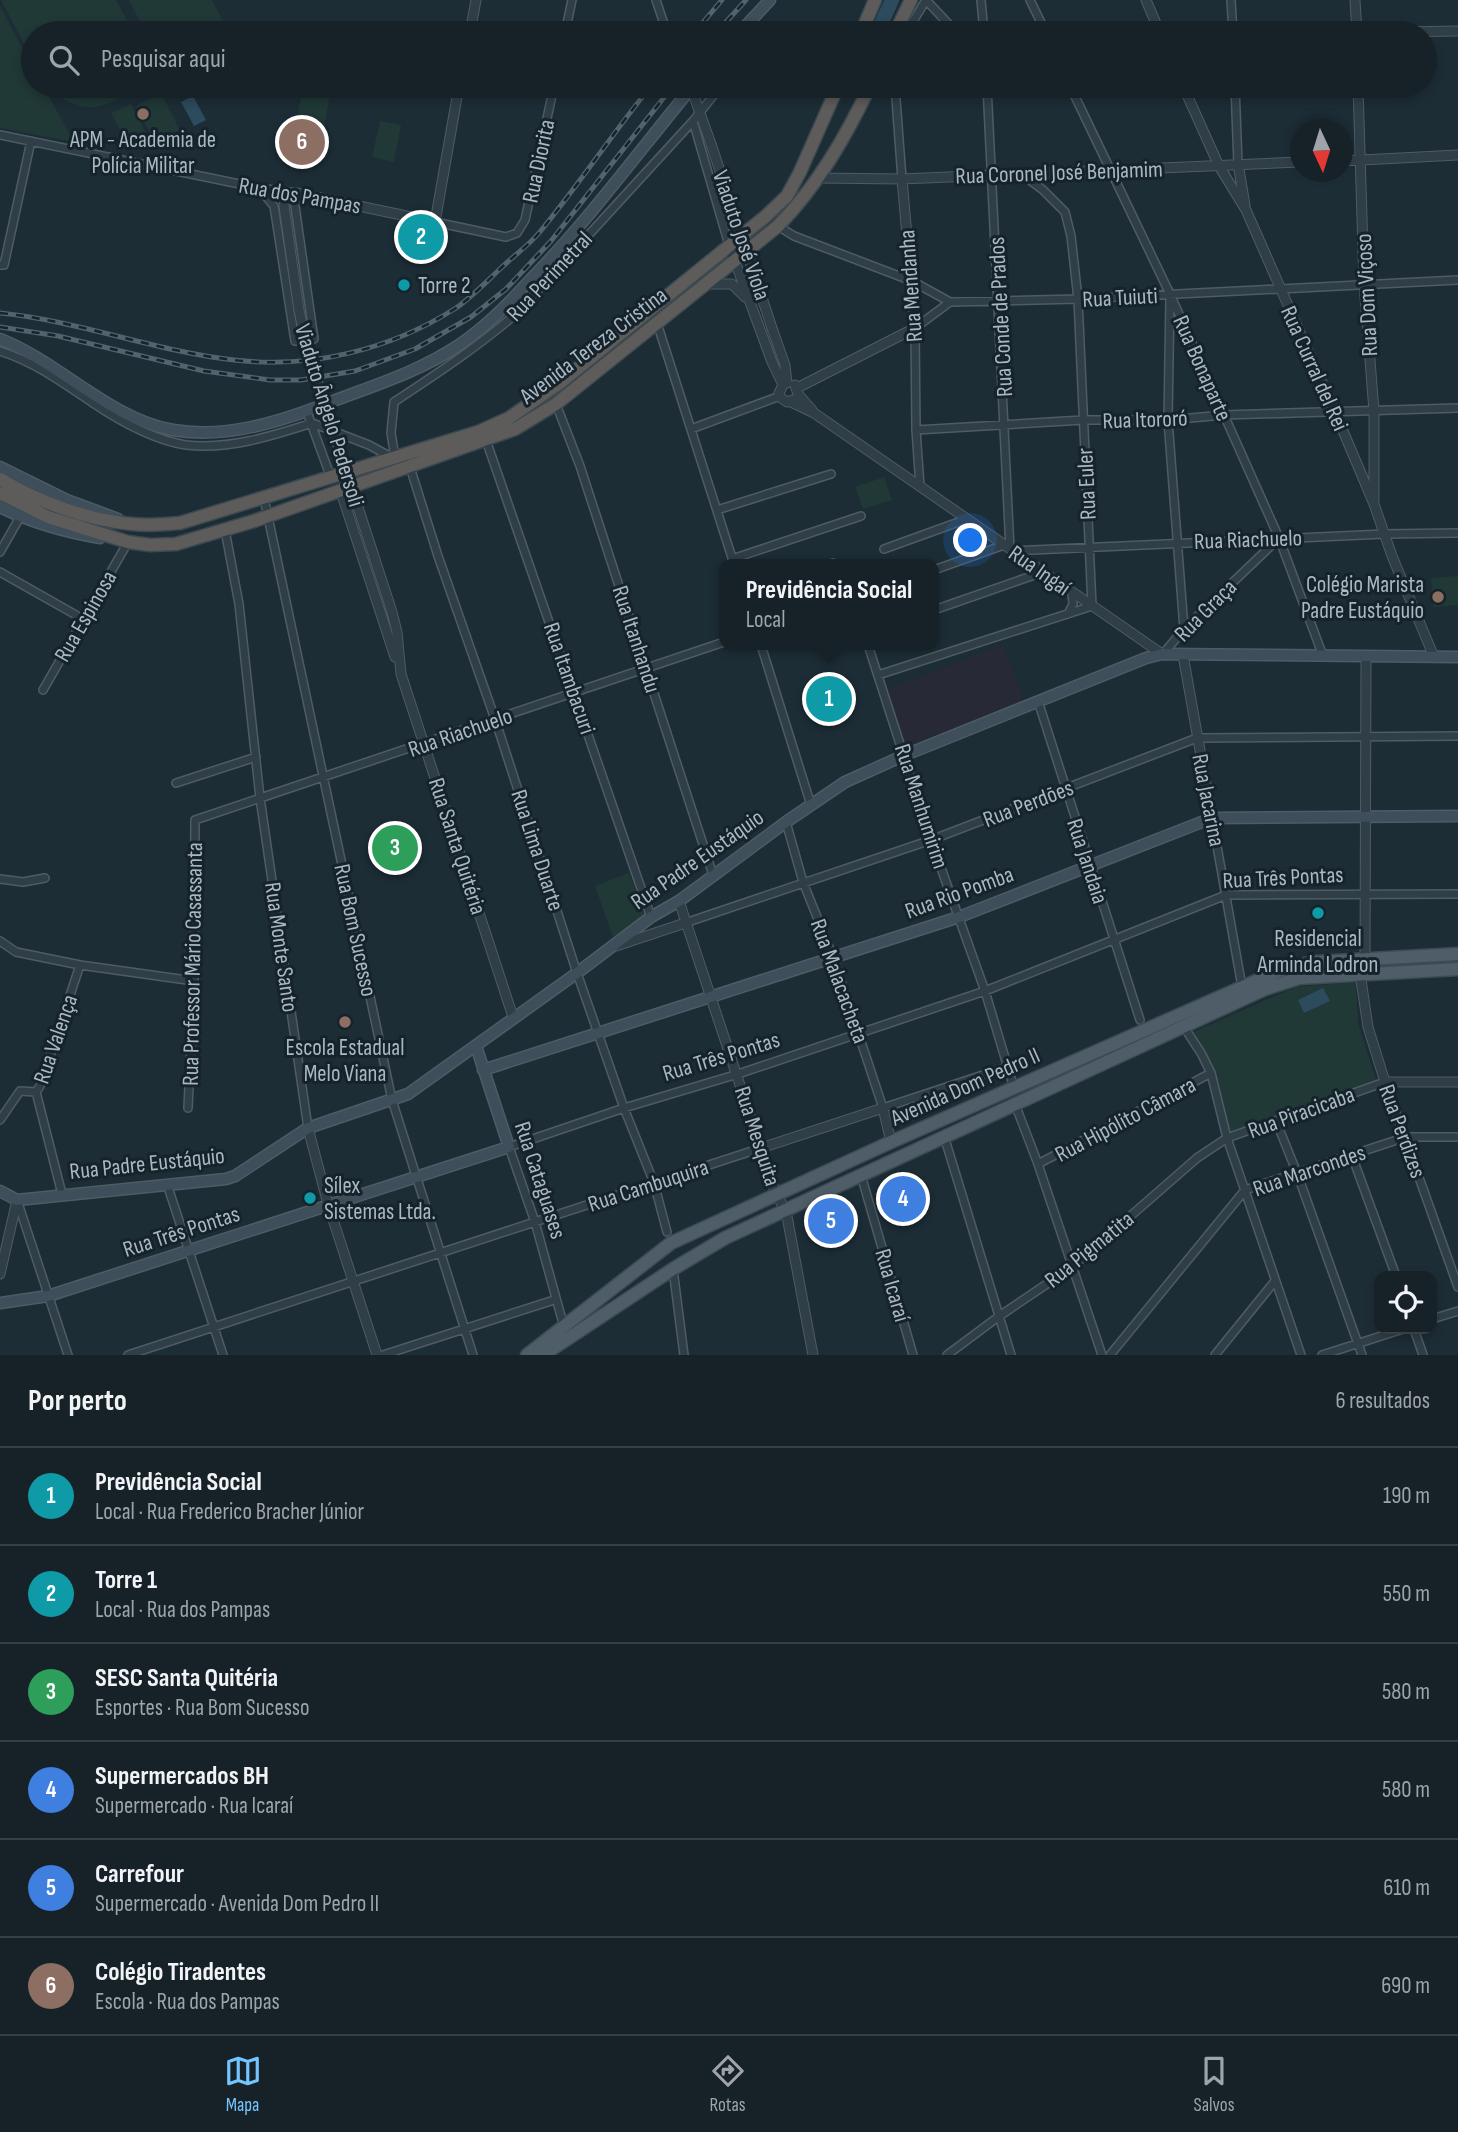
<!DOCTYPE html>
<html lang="pt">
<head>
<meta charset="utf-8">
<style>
	:root { --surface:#162228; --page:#232f34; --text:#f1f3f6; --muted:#9ea4a8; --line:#353f45; --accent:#74c5ff }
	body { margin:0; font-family:"Sofia Sans Condensed",sans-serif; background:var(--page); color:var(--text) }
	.controls { position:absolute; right:21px; bottom:21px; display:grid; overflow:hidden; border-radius:14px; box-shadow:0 4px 10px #0003 }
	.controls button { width:63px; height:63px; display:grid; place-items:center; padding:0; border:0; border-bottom:2px solid var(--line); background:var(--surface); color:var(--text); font:35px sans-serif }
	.compass { position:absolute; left:1290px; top:119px; width:63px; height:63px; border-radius:50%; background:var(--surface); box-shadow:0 4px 10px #0003; rotate:176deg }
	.you { position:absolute; left:971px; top:541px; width:24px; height:24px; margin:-18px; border:5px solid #fff; border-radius:50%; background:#1a73e8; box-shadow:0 0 0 10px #1a73e833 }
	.badge { display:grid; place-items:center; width:46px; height:46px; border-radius:50%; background:var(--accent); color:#fff; font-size:23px; font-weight:700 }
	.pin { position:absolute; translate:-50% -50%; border:4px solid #fff; box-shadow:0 2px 7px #0006 }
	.popup { position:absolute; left:719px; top:559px; width:220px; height:91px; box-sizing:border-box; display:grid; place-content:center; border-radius:14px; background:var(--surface); filter:drop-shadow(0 2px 5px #0005); font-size:23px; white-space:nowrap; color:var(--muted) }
	.popup b { font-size:26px; color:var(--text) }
	.popup::after { content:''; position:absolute; left:50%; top:100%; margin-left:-14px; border:14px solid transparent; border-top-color:var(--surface) }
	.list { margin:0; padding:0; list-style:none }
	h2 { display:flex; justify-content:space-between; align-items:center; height:91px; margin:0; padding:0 28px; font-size:30px }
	h2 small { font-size:23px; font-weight:400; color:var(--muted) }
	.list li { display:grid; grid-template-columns:46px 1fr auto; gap:21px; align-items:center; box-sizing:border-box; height:98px; padding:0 28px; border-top:2px solid var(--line) }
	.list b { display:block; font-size:26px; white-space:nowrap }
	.list p { margin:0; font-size:23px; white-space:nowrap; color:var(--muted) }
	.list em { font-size:23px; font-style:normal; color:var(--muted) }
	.icon { flex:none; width:38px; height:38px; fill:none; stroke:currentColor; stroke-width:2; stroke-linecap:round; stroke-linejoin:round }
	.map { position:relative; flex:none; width:1458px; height:1355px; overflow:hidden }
	.search { position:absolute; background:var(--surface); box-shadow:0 4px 10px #0003; left:21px; right:21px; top:21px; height:77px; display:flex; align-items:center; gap:18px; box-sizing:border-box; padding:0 24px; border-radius:38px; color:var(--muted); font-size:26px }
	.sheet { height:679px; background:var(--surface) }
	nav { display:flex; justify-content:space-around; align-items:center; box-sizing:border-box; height:98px; border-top:2px solid var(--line); background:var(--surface); font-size:19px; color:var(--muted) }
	nav a { display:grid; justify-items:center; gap:4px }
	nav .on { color:var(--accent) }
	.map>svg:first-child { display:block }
	.medical { fill:#282937 }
	.green { fill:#203936 }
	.water { fill:#2c4b5d }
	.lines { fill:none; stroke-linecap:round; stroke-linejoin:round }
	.river { stroke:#2c4b5d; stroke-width:14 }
	.minor-casing { stroke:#4d5c65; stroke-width:10 }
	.tertiary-casing { stroke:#4d5c65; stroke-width:11 }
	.secondary-casing { stroke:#4d5c65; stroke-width:13 }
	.primary-casing { stroke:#3c4a53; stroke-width:15 }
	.trunk-casing { stroke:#3b4951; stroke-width:15 }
	.minor { stroke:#303e47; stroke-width:7 }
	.tertiary { stroke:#303e47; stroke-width:9 }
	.secondary { stroke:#3e4e5a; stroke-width:10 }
	.primary { stroke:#4e5d67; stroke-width:12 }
	.trunk { stroke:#5e5c5a; stroke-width:12 }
	.rail-casing { stroke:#51636e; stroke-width:5 }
	.rail { stroke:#16232b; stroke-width:2.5; stroke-dasharray:8; stroke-linecap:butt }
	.tertiary-bridge-casing { stroke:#4d5c65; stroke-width:11; stroke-linecap:butt }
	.tertiary-bridge { stroke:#303e47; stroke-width:9 }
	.education-dot { fill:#8d6e63; stroke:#16232b; stroke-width:2.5 }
	.culture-dot { fill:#0f9aa8; stroke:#16232b; stroke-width:2.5 }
	.labels { text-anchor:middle; stroke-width:6; stroke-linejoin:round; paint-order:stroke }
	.poi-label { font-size:23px; fill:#a9b9c4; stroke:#16232b }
	.street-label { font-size:23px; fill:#a9b9c4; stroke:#16232b }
</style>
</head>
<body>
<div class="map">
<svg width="1458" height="1355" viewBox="0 0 1458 1355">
	<rect width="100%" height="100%" fill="#1d2d36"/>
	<path class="medical" d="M 1003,645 L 1027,706 L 905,755 L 883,691 Z"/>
	<path class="green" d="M 1,0 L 116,0 L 134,33 L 33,33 L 33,61 Z
		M 129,0 L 212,0 L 229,33 L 146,33 Z
		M 0,6 L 33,68 L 33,86 L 43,86 L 74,142 L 0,128 Z
		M 46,86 L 131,86 C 105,116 73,112 46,86 Z
		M 303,86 L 331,86 L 323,135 L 295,130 Z
		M 161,93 L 184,138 L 159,151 L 136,106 Z
		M 131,104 L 148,137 L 129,147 L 111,113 Z
		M 380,121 L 401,125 L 394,162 L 372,157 Z
		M 884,477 L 892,500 L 863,509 L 855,487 Z
		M 1458,576 L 1458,605 L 1433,607 L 1431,578 Z
		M 629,873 L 645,916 L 613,937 L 595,886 Z
		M 1356,982 L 1358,1023 L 1376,1080 L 1227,1137 L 1211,1068 L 1191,1033 L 1296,987 Z"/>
	<path class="water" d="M 193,96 L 206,120 L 194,126 L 181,102 Z
		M 1323,988 L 1330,1001 L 1304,1013 L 1298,1000 Z"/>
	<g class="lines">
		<path class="river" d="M 877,33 L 892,0"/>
		<g class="minor-casing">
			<path id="minor" d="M 656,0 L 667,33
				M 926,0 L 957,33
				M 981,0 L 984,33
				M 1030,0 L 1046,33
				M 1231,0 L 1233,33
				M 565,33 L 572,0
				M 906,33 L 926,0
				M 895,86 L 902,179
				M 987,86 L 1010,549
				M 1070,86 L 1170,294 L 1279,538 L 1323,656
				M 1235,86 L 1238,164
				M 693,121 L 729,245
				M 0,135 L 259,188 L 297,193 L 295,206 L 314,339 L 295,341 L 274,206 L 259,188
				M 435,222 L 506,237 L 517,233 L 525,220 L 554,86
				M 778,226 L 794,236 L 912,281 L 950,302 L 1078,299 L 1458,280
				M 0,265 L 4,265 L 31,141
				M 1170,298 L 1168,420 L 1184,629
				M 657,323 L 734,564
				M 0,351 C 35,362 63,383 93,403 C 120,421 153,440 186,445 C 228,450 272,436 312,423
				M 556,404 L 580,466 L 713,875
				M 307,412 L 331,478
				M 312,423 L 369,445 L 391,457
				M 691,429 L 780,396
				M 916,430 L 1083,420 L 1168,420 L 1224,415 L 1458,408
				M 486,440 L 651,917
				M 395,457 L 391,433 L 394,402 C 438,373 479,346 518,312 L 693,121 L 721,86
				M 410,467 L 438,556 L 495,719 L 577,973 L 624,1108 L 654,1183 L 667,1232
				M 920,486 L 916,430 L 915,328 L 950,302
				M 264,498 L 392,1100 L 473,1355
				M 717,510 L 831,474
				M 225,530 L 239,604 L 260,798 L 308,1128
				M 884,549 L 967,519
				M 1013,551 L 1384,534 L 1458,533
				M 0,552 L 20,517
				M 732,559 L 861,516
				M 831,564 L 833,563
				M 934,570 L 1004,545
				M 0,572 L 83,619
				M 934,610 L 1043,572
				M 1068,614 L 1073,604 L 1072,593
				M 761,645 L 811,805
				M 868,645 L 931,840 L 985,991 L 1014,1088
				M 1163,654 L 1184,629 L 1278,539
				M 878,675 L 1092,606 L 1078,299 L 1071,236 L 1065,212 L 1043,190 L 1020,173
				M 43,690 L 128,542
				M 1038,701 L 1140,1020
				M 176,783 L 256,757
				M 1212,818 L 1242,987
				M 786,822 L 803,882 L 833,957 L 883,1108 L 1007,1067
				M 0,879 L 23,882 L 45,878
				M 685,923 L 931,840 L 1197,738 L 1458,736
				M 0,941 L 16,952 L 80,965 L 194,981
				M 1184,1027 L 1201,1053 L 1211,1073 L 1227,1138 L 1301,1355
				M 1015,1104 L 1038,1164 L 1102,1355
				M 188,1108 L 194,981 L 195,820 L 724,642
				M 0,1120 L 20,1091 L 36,1092
				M 1276,1121 L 1297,1173 L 1362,1355
				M 944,1136 L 1011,1355
				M 1352,1156 L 1396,1276
				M 1038,1164 L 1211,1073
				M 861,1175 L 913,1355
				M 167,1184 L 223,1355
				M 62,1194 L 36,1092 L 40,1086 L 80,965
				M 17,1200 L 68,1355
				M 673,1269 L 684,1355
				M 1432,1319 L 1458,1311
				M 564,1327 L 535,1222 L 509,1147 L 624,1108 L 738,1074 L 985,991 L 1226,895 L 1458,894
				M 1414,1329 L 1423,1355
				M 128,1355 L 761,1148
				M 383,1355 L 554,1300
				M 947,1355 L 998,1317 L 1072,1267 L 1197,1158 L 1227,1138 L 1385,1082 L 1458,1287
				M 1110,1355 L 1245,1190 L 1406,1137 L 1458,1137
				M 1215,1355 L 1275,1281
				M 1322,1355 L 1403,1329"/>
		</g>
		<g class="tertiary-casing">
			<path id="tertiary" d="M 1146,0 L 1160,33
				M 1355,0 L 1357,33
				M 470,33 L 476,0
				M 1340,33 L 1458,31
				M 1183,86 L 1219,166 L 1246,210 L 1335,412 L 1374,504 L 1392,556 L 1434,657
				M 1358,86 L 1364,284 L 1374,411 L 1374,500
				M 691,88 L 711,144
				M 1342,161 L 1458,155
				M 1238,164 L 1245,205
				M 817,178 L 902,179 L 1300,162
				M 285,213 L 284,205 L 287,197 L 297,193 L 435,222 L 459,86
				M 729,245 L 772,362 L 783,385
				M 708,284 L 732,284 L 745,297
				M 773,331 L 785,365 L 787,383
				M 783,385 L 779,393 L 781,398 L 787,402 L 796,399
				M 795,385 L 798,394 L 812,410
				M 797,388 L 915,328 L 902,179
				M 791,402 L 814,413 L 1162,654
				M 340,489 L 395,657
				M 392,612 L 397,632 L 401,674 L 513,1017
				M 1183,655 L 1212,818
				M 679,901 L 776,1194 L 786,1211 L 813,1355
				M 616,946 L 685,923
				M 1365,959 L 1366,658
				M 1360,973 L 1368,1027 L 1385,1082 L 1458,1082
				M 308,1128 L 328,1204 L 377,1355
				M 761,1148 L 883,1108 L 891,1142
				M 0,1274 L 17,1200"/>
		</g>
		<g class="secondary-casing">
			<path id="secondary" d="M 739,33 L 770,0
				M 0,339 C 59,362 111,420 173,430 C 226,439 279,422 328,403 C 372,386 419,372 459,345 C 487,326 510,302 533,277 C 591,217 640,150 693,86
				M 0,467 L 67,500 L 118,519
				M 0,507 C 32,523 65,532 100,538
				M 483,1070 L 959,917 L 1212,818 L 1458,816
				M 0,1191 L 17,1200 L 226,1179 L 235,1176 L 308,1128 L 408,1094 L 577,973 L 651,917 L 679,901 L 786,822 L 845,782 L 905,755 L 1146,658 L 1162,654 L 1458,657
				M 0,1303 L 48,1296 L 509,1147 L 476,1046"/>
		</g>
		<g class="primary-casing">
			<path id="primary" d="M 527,1355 L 671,1243 L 891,1142 L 1288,967 L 1317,962 L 1458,954
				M 543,1355 L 673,1269 L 725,1238 L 1265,989 L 1299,978 L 1458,969"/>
		</g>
		<g class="trunk-casing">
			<path id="trunk" d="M 861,33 L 875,0
				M 895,33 L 911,0
				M 0,479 C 39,502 86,520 132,524 C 148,526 164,524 180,523 L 478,432 L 509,418 L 561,382 L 766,216 L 787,196 L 800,172 L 838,86
				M 0,493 L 48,517 L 128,542 L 150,545 L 176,544 L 254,521 L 515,429 L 556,404 L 778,226 C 818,185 845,138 870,86"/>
		</g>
		<use href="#minor" class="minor"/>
		<use href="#tertiary" class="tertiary"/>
		<use href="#secondary" class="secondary"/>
		<use href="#primary" class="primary"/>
		<use href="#trunk" class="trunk"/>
		<g class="rail-casing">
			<path id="rail" d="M 694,33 L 722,0
				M 716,33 L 746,0
				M 0,313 C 80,321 154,351 234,360 C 311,369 390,350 456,308 C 472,297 486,282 500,269 C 512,257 528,246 539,233 C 578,186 612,134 651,86
				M 0,327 L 58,336 L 204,371 L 270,380 L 301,380 L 355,371 L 415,349 L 471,317 L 506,289 L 551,241 L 673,86"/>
		</g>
		<use href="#rail" class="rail"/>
		<g class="tertiary-bridge-casing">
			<path id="tertiary-bridge" d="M 711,144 L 773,331
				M 285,213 L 299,310 L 308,353 L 392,612"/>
		</g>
		<use href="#tertiary-bridge" class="tertiary-bridge"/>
	</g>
	<g class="education-dot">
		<circle cx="143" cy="114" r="7"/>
		<circle cx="1438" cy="597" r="7"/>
		<circle cx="345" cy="1022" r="7"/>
	</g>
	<g class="culture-dot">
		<circle cx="404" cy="285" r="7"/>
		<circle cx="1318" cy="913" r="7"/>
		<circle cx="310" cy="1198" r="7"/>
	</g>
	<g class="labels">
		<g class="poi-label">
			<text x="143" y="147">APM - Academia de<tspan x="143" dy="26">Polícia Militar</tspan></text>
			<text x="418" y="293" text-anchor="start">Torre 2</text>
			<text x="1424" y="592" text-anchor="end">Colégio Marista<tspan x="1424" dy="26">Padre Eustáquio</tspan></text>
			<text x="1318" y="946">Residencial<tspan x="1318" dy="26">Arminda Lodron</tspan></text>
			<text x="345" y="1055">Escola Estadual<tspan x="345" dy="26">Melo Viana</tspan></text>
			<text x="324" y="1193" text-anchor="start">Sílex<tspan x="324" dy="26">Sistemas Ltda.</tspan></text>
		</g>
		<g class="street-label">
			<text transform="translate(538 161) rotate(-78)" y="8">Rua Diorita</text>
			<text transform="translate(1059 172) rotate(-2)" y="8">Rua Coronel José Benjamim</text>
			<text transform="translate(300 195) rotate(10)" y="8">Rua dos Pampas</text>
			<text transform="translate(742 235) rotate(71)" y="8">Viaduto José Viola</text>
			<text transform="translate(549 276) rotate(-47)" y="8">Rua Perimetral</text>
			<text transform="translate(910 286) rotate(-94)" y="8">Rua Mendanha</text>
			<text transform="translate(1366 295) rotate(-93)" y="8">Rua Dom Viçoso</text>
			<text transform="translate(1120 297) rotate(-3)" y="8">Rua Tuiuti</text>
			<text transform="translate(1000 317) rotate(-93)" y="8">Rua Conde de Prados</text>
			<text transform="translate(593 345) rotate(-37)" y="8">Avenida Tereza Cristina</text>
			<text transform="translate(1203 368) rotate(66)" y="8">Rua Bonaparte</text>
			<text transform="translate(1315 368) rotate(66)" y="8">Rua Curral del Rei</text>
			<text transform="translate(330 415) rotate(73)" y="8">Viaduto Ângelo Pedersoli</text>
			<text transform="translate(1145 419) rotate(-2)" y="8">Rua Itororó</text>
			<text transform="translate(1086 484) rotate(-93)" y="8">Rua Euler</text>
			<text transform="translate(1248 539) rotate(-2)" y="8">Rua Riachuelo</text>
			<text transform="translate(1040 570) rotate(35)" y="8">Rua Ingaí</text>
			<text transform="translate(1205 610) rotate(-45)" y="8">Rua Graça</text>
			<text transform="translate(85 616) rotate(-60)" y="8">Rua Espinosa</text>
			<text transform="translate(637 639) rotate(72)" y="8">Rua Itanhandu</text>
			<text transform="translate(570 678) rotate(71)" y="8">Rua Itambacuri</text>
			<text transform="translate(460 732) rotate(-19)" y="8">Rua Riachuelo</text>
			<text transform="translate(1209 800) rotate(79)" y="8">Rua Jacarina</text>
			<text transform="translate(1028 803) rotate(-21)" y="8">Rua Perdões</text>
			<text transform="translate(922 806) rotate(72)" y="8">Rua Manhumirim</text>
			<text transform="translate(458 846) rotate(72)" y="8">Rua Santa Quitéria</text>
			<text transform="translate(538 850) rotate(72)" y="8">Rua Lima Duarte</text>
			<text transform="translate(697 859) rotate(-35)" y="8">Rua Padre Eustáquio</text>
			<text transform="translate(1088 861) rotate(72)" y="8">Rua Jandaia</text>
			<text transform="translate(1283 877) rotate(-3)" y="8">Rua Três Pontas</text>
			<text transform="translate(959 892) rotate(-20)" y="8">Rua Rio Pomba</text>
			<text transform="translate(356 930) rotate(78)" y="8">Rua Bom Sucesso</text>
			<text transform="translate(282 947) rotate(82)" y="8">Rua Monte Santo</text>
			<text transform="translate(192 964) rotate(-89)" y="8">Rua Professor Mário Casassanta</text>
			<text transform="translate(840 981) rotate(70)" y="8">Rua Malacacheta</text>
			<text transform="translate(55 1039) rotate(-71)" y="8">Rua Valença</text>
			<text transform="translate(721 1056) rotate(-17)" y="8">Rua Três Pontas</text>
			<text transform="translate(965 1086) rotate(-24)" y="8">Avenida Dom Pedro II</text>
			<text transform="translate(1301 1112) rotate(-20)" y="8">Rua Piracicaba</text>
			<text transform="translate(1125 1119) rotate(-28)" y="8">Rua Hipólito Câmara</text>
			<text transform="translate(1403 1131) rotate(70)" y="8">Rua Perdizes</text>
			<text transform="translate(758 1136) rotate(72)" y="8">Rua Mesquita</text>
			<text transform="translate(147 1163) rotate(-6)" y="8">Rua Padre Eustáquio</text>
			<text transform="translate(1309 1170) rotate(-19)" y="8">Rua Marcondes</text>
			<text transform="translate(541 1180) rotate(72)" y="8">Rua Cataguases</text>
			<text transform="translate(648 1185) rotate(-18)" y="8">Rua Cambuquira</text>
			<text transform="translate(181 1231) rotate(-18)" y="8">Rua Três Pontas</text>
			<text transform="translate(1089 1249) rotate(-39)" y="8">Rua Pigmatita</text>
			<text transform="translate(893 1285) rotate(74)" y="8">Rua Icaraí</text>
		</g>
	</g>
</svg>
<div class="controls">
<button><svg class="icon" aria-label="locate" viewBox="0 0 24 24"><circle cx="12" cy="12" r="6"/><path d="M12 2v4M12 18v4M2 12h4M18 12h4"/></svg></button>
</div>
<svg class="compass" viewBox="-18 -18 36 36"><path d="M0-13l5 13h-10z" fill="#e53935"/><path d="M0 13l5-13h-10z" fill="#9ea4a8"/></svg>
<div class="you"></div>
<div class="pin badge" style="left:829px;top:699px;background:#0f9aa8">1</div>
<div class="popup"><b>Previdência Social</b>Local</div>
<div class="pin badge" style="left:421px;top:237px;background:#0f9aa8">2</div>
<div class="pin badge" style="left:395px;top:848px;background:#2e9e5b">3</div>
<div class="pin badge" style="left:903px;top:1199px;background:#3f7fe0">4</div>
<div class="pin badge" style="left:831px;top:1221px;background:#3f7fe0">5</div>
<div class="pin badge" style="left:302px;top:142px;background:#8d6e63">6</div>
<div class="search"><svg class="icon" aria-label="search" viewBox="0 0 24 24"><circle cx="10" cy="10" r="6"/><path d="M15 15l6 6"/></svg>Pesquisar aqui</div>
</div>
<section class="sheet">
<h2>Por perto<small>6 resultados</small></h2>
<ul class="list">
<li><span class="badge" style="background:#0f9aa8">1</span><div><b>Previdência Social</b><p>Local · Rua Frederico Bracher Júnior</p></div><em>190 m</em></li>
<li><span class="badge" style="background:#0f9aa8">2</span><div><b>Torre 1</b><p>Local · Rua dos Pampas</p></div><em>550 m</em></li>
<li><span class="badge" style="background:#2e9e5b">3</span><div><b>SESC Santa Quitéria</b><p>Esportes · Rua Bom Sucesso</p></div><em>580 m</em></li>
<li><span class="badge" style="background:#3f7fe0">4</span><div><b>Supermercados BH</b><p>Supermercado · Rua Icaraí</p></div><em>580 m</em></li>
<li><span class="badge" style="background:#3f7fe0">5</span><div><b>Carrefour</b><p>Supermercado · Avenida Dom Pedro II</p></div><em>610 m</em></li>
<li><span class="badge" style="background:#8d6e63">6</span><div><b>Colégio Tiradentes</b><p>Escola · Rua dos Pampas</p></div><em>690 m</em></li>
</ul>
</section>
<nav>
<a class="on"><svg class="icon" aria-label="map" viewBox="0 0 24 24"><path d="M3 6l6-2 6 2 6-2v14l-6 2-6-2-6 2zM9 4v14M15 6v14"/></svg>Mapa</a>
<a><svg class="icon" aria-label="directions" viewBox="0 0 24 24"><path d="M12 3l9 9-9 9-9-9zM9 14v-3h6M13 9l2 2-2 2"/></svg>Rotas</a>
<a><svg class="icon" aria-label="saved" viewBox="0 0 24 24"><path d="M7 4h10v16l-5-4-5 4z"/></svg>Salvos</a>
</nav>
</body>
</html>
